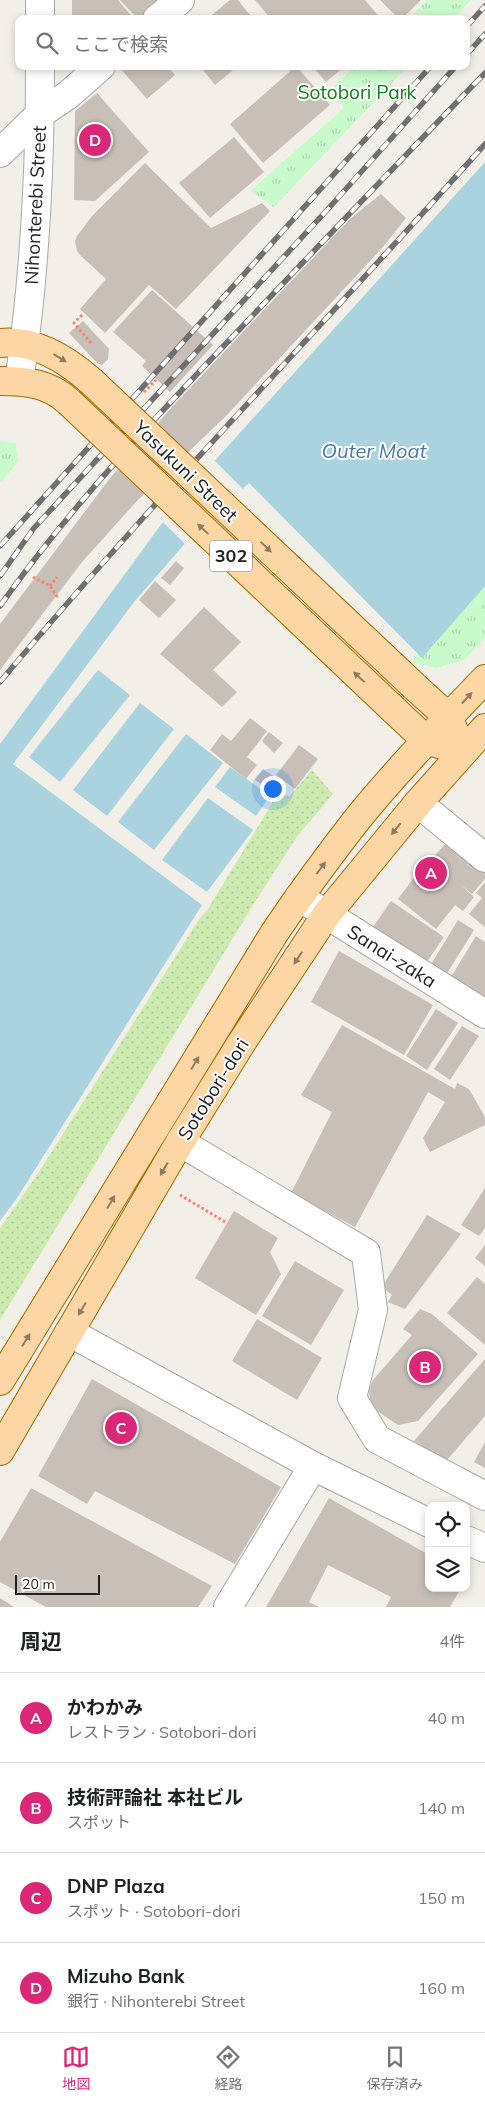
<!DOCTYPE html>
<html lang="ja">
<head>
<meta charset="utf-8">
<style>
	:root { --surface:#fff; --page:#f2f2f2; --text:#202124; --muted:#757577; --line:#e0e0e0; --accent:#db2777 }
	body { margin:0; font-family:Mulish,"Noto Sans JP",sans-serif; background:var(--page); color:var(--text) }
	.controls { position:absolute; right:15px; bottom:15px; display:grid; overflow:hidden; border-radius:10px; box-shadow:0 2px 8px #0003 }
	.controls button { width:45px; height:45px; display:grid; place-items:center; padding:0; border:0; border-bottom:1px solid var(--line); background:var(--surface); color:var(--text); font:25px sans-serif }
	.scale { position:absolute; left:15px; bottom:12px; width:85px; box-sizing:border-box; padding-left:5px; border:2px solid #222; border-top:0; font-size:14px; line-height:18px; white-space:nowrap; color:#222; -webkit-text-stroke:4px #fff; paint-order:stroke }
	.you { position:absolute; left:272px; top:788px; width:18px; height:18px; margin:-12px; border:4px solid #fff; border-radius:50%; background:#1a73e8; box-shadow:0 0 0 8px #1a73e833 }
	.badge { display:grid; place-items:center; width:32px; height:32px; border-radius:50%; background:var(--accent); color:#fff; font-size:16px; font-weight:700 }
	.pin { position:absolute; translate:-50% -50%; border:2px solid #fff; box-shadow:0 1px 5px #0006 }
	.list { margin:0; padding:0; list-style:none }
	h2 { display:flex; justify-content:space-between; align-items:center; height:65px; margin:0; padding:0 20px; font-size:21px }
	h2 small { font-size:16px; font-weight:400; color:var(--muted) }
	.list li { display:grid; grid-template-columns:32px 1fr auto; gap:15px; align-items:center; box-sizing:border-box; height:90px; padding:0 20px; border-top:1px solid var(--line) }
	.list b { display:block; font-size:19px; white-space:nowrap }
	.list p { margin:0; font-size:16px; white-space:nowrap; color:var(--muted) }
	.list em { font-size:16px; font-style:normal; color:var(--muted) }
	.icon { flex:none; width:28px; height:28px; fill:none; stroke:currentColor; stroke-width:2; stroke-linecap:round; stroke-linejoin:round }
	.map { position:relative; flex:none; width:485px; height:1607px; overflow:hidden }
	.search { position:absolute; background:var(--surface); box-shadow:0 2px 8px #0003; left:15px; right:15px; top:15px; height:55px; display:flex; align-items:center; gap:12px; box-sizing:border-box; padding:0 18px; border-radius:10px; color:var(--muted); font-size:19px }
	.sheet { height:425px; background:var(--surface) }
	nav { display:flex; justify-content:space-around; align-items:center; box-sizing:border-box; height:70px; border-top:1px solid var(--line); background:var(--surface); font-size:14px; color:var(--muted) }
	nav a { display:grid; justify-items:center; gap:2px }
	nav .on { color:var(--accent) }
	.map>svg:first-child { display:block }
	.grass { fill:url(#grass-dots) }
	.park { fill:url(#park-tufts) }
	.water { fill:#aad3df }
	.pier { fill:#f2efe9 }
	.building { fill:#c7bfb8 }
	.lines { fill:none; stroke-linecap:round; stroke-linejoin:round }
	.minor-casing { stroke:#a9a9a9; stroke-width:30 }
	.major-casing { stroke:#a06b00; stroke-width:30 }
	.path { stroke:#fa8072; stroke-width:3; stroke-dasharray:2.5 2.5; stroke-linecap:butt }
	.minor { stroke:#fff; stroke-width:28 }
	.major { stroke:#fcd6a4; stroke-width:28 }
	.rail-casing { stroke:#707070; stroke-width:5.5 }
	.rail { stroke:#fff; stroke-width:4; stroke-dasharray:11; stroke-linecap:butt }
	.major-bridge-casing { stroke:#a06b00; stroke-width:30; stroke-linecap:butt }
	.major-bridge { stroke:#fcd6a4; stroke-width:28 }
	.oneway { fill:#8f7c63 }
	.labels { text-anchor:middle; stroke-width:4; stroke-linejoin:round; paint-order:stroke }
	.shield { fill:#fff; stroke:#646464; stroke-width:1 }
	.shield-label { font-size:18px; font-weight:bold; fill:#222 }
	.park-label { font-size:19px; fill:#0c8416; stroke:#fff }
	.street-label { font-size:19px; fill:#222; stroke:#fff }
	.water-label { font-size:20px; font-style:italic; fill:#4a7aab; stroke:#fff }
</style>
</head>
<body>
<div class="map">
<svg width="485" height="1607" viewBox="0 0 485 1607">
	<defs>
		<pattern id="grass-dots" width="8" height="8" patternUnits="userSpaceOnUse" patternTransform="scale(1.25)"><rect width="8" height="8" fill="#cdebb0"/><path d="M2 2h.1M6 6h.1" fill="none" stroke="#b0c997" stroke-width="1.8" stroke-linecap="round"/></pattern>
		<pattern id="park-tufts" width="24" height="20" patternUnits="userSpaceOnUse" patternTransform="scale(1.25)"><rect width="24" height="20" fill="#c8facc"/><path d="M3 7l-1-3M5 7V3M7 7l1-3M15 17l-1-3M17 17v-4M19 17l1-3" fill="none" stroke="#acd6af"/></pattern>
	</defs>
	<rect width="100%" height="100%" fill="#f2efe9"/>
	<path class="grass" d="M 312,770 L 333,794 L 296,838 L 255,902 L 0,1320 L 0,1228 L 35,1178 L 198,921 L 208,909 L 279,792 L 289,797 Z"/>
	<path class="park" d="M 427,0 L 471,0 L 453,19 L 409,19 Z
		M 356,66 L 408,66 L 274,207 L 250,191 L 344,108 L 331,89 Z
		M 0,441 L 16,443 L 18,462 L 0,483 Z
		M 485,578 L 485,638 L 464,660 L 436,668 L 411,662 Z"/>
	<path class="water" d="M 485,162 L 485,586 L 422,658 L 249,483 L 189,539 L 134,602 L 13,764 L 202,905 L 17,1198 L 0,1221 L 0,744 L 163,522 L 218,457 Z
		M 98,670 L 130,695 L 60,782 L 29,757 Z
		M 140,703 L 174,729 L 107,816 L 73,790 Z
		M 186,734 L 223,763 L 154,850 L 118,822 Z
		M 230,767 L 270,796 L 256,816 L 215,787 Z
		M 208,798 L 253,830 L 207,892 L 162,860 Z"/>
	<path class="pier" d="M 213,459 L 245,491 L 186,545 L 162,521 Z"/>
	<path class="building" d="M 72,0 L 118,0 L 134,19 L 72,19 Z
		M 120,0 L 160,0 L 138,19 Z
		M 230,0 L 238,0 L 253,19 L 207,19 Z
		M 255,0 L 365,0 L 381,19 L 271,19 Z
		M 380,0 L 421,0 L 402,19 L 399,19 Z
		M 118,66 L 167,66 L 175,75 L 147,99 Z
		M 200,66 L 238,66 L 215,85 Z
		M 296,66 L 330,105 L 263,163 L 230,124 Z
		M 312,66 L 345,66 L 326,82 Z
		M 97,93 L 149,152 L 95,201 L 74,200 L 75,111 Z
		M 234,137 L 264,172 L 210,218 L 179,183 Z
		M 145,163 L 211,228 L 262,203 L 270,211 L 176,309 L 149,285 L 105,333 L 80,309 L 106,279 L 80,255 L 77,251 L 75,241 L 77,236 L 92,216 Z
		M 381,194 L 406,218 L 383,247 L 226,416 L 136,502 L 82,562 L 0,670 L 0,624 L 111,477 L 171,408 L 351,218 Z
		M 152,290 L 213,345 L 170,392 L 142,366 L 146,361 L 113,332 Z
		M 83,321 L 109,349 L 108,359 L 102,365 L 97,363 L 69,333 Z
		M 176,561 L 184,568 L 170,585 L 161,578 Z
		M 155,581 L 176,600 L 159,618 L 139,600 Z
		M 204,607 L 241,642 L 213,670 L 237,692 L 222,707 L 160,654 Z
		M 250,718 L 267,731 L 247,757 L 257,765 L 246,779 L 210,750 L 222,734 L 231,741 Z
		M 269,732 L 283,743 L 274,753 L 262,741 Z
		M 299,745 L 318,759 L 295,789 L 276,775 Z
		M 263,769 L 281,781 L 273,792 L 255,780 Z
		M 450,838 L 485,869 L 485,879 L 472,894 L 459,883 L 474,897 L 463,911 L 455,905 L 436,929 L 398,899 L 429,857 L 436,862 L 432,859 Z
		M 485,882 L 485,927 L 469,914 L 482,898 L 476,893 Z
		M 391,901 L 444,937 L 426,963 L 373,927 Z
		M 458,920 L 474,930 L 446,975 L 430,966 Z
		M 476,936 L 485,942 L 485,997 L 451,977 Z
		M 339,951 L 433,1005 L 404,1055 L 311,1002 Z
		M 436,1009 L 458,1023 L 427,1070 L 406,1056 Z
		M 342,1025 L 455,1089 L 457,1083 L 469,1089 L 485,1117 L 485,1125 L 430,1152 L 423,1138 L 445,1102 L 428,1092 L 355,1227 L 291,1193 L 332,1112 L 301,1095 Z
		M 462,1026 L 479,1036 L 450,1080 L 434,1069 Z
		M 485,1188 L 485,1228 L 479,1236 L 461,1225 Z
		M 234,1211 L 278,1238 L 270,1252 L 281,1274 L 256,1315 L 195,1278 Z
		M 427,1215 L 461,1234 L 405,1309 L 388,1302 L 392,1295 L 382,1287 Z
		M 485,1245 L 485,1266 L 475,1258 Z
		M 295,1261 L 344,1290 L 311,1345 L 262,1316 Z
		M 477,1277 L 485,1284 L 485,1345 L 447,1313 Z
		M 420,1309 L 432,1314 L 478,1354 L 418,1421 L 398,1425 L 374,1409 L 370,1399 L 369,1390 L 373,1380 L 412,1335 L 403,1329 Z
		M 257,1319 L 322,1358 L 297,1400 L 232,1361 Z
		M 485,1359 L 485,1416 L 446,1461 L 414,1441 Z
		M 92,1379 L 281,1487 L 235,1564 L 95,1491 L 87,1504 L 38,1476 Z
		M 485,1442 L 485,1468 L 474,1462 Z
		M 31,1488 L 212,1586 L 198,1607 L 46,1607 L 0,1582 L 0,1542 Z
		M 329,1498 L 429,1555 L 429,1588 L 461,1588 L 450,1607 L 386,1607 L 391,1597 L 328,1565 L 309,1602 L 319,1607 L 266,1607 Z
		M 0,1598 L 14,1607 L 0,1607 Z"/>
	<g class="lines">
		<g class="minor-casing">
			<path id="minor" d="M 40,0 L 40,19
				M 157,19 L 180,0
				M 0,153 L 40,114 L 68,95 L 101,66
				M 19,381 C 35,277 40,172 40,66
				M 418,803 L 485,858
				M 299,897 L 485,1014
				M 180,1142 L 366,1253 L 373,1310 L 352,1398 L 377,1439 L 485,1496
				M 69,1332 L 313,1466 L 429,1523
				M 466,1540 L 485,1548
				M 228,1607 L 313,1466"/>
		</g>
		<g class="major-casing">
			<path id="major" d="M 0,343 C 35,339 66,359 91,381
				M 0,381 C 26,381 49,383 69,402
				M 414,686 L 448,717 L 455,733
				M 394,710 L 426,740 L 442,745
				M 0,1381 L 275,932 C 300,895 327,858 355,822 C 395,772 441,725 485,679
				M 0,1451 L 180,1142 L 242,1042 L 326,915 L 418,803 L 485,728"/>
		</g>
		<path class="path" d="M 82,315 L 74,323 L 91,343
			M 144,392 L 156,380
			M 33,577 L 50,586 L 58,598
			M 50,586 L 57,577
			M 180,1195 L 227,1223"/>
		<use href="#minor" class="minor"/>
		<use href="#major" class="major"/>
		<g class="rail-casing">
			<path id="rail" d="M 466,27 L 485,6
				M 466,55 L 485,34
				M 0,546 L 431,66
				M 0,576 L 34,528 L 328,209 L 456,66
				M 0,606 C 70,507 153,420 237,332 C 319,245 402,159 485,73
				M 0,682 C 155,497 324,325 485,144"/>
		</g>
		<use href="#rail" class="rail"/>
		<g class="major-bridge-casing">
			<path id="major-bridge" d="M 91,381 L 414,686
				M 69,402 L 394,710"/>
		</g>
		<use href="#major-bridge" class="major-bridge"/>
	</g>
	<defs><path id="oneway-solid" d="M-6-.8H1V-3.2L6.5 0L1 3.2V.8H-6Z" transform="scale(1.25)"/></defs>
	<g class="oneway">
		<use href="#oneway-solid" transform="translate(60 358) rotate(31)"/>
		<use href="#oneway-solid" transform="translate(203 529) rotate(-137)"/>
		<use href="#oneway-solid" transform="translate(266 547) rotate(44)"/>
		<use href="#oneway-solid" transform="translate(359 677) rotate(-137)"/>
		<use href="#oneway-solid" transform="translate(467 698) rotate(-47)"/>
		<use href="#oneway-solid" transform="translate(396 829) rotate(129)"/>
		<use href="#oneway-solid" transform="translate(321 868) rotate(-53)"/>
		<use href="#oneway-solid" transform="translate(298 958) rotate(123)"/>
		<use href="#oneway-solid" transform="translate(195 1063) rotate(-59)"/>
		<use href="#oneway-solid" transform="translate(164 1169) rotate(120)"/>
		<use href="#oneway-solid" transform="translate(111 1202) rotate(-59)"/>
		<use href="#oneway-solid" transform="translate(82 1309) rotate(120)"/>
		<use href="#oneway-solid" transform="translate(26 1340) rotate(-58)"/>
	</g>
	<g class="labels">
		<rect class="shield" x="210" y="540.5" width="42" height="31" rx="4"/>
		<g class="shield-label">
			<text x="231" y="562">302</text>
		</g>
		<g class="park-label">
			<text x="357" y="99">Sotobori Park</text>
		</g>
		<g class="street-label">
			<text transform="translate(35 205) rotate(-87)" y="7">Nihonterebi Street</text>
			<text transform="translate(186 471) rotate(44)" y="7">Yasukuni Street</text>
			<text transform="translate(392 956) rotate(32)" y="7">Sanai-zaka</text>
			<text transform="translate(213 1089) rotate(-58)" y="7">Sotobori-dori</text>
		</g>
		<g class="water-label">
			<text x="374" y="458">Outer Moat</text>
		</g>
	</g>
</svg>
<div class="controls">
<button><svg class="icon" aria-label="locate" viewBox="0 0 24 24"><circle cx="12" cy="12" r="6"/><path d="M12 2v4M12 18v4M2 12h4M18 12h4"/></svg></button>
<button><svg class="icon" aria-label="layers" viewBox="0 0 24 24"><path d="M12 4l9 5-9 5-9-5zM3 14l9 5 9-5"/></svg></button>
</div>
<div class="scale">20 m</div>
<div class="you"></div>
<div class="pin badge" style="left:431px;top:873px">A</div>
<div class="pin badge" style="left:425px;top:1367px">B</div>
<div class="pin badge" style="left:121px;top:1428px">C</div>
<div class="pin badge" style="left:95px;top:140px">D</div>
<div class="search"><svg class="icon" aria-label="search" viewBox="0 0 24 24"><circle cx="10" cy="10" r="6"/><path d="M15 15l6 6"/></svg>ここで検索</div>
</div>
<section class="sheet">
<h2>周辺<small>4件</small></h2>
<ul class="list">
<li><span class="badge">A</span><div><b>かわかみ</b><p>レストラン · Sotobori-dori</p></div><em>40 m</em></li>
<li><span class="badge">B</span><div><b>技術評論社 本社ビル</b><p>スポット</p></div><em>140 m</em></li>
<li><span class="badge">C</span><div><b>DNP Plaza</b><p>スポット · Sotobori-dori</p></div><em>150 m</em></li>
<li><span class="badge">D</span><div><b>Mizuho Bank</b><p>銀行 · Nihonterebi Street</p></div><em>160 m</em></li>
</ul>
</section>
<nav>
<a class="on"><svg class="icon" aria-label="map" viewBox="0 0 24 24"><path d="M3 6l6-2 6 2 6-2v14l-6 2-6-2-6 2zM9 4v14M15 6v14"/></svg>地図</a>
<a><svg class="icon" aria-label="directions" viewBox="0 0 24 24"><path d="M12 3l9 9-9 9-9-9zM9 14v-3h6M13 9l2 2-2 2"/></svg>経路</a>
<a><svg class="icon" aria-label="saved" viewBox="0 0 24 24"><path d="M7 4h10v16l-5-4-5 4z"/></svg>保存済み</a>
</nav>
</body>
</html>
